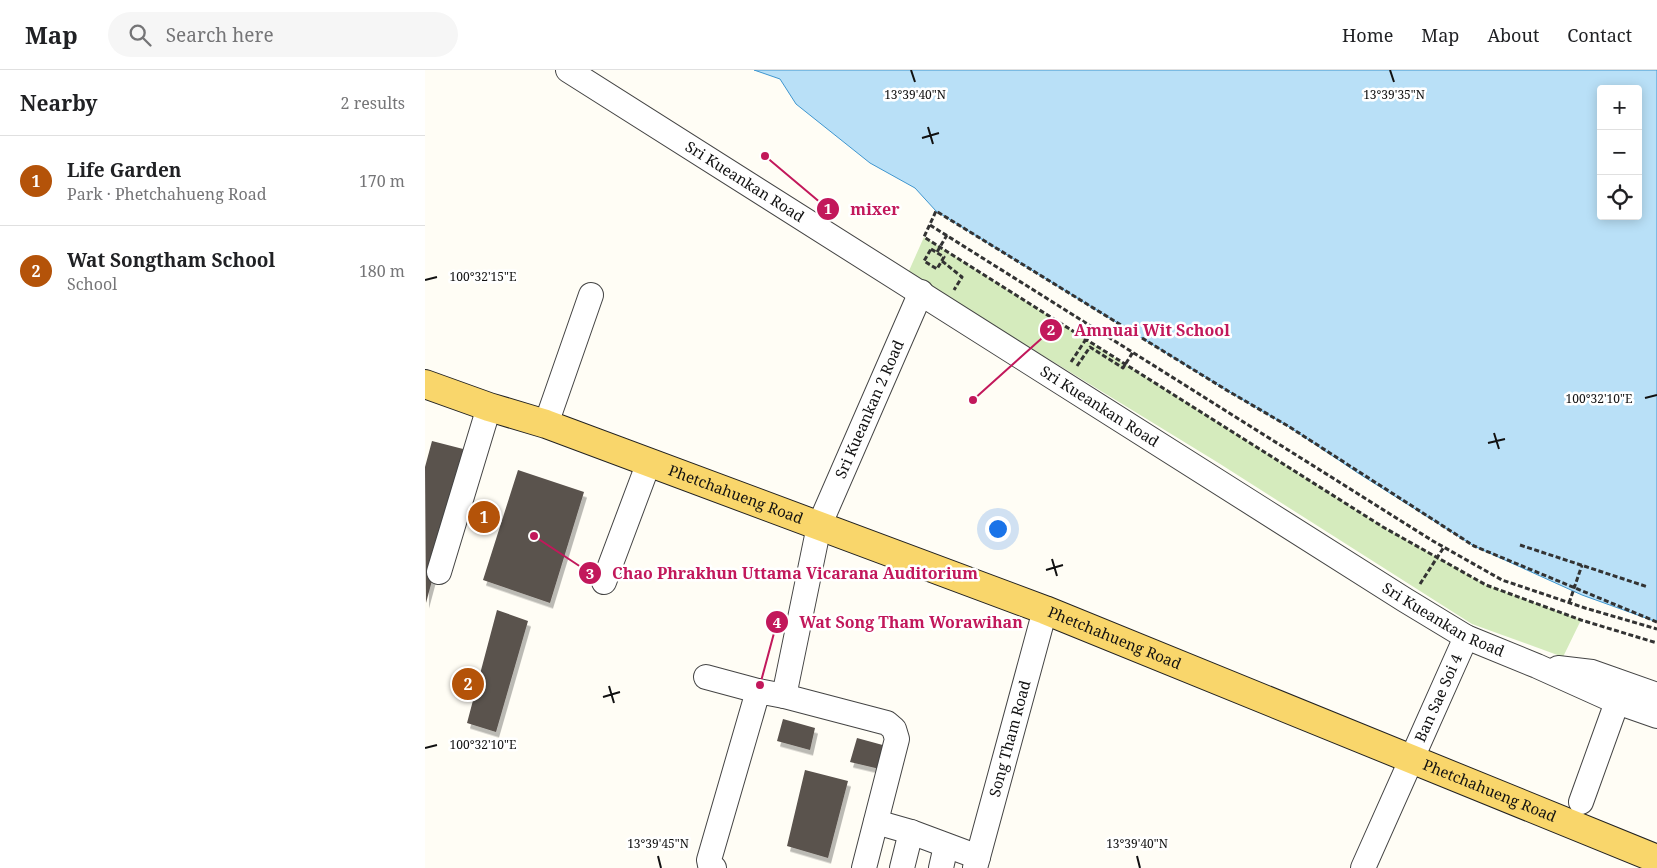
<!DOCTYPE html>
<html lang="en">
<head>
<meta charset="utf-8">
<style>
	:root { --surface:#fff; --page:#f6f6f6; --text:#202124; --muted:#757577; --line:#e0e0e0; --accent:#b45309 }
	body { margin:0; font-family:"Noto Serif",serif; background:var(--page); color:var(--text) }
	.controls { position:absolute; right:15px; top:15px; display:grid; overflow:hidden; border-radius:5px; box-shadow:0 2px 12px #0003 }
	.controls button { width:45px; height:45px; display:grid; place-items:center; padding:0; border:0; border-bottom:1px solid var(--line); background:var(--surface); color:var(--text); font:25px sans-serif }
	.you { position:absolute; left:572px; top:458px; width:18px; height:18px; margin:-12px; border:4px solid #fff; border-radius:50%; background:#1a73e8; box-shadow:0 0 0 8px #1a73e833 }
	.badge { display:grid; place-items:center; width:32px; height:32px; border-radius:50%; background:var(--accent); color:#fff; font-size:16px; font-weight:700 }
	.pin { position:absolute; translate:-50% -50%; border:2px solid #fff; box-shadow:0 1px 5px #0006 }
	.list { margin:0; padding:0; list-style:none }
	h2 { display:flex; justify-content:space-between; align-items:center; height:65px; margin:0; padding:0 20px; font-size:21px }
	h2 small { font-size:16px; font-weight:400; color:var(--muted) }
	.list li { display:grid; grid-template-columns:32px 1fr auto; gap:15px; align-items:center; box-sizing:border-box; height:90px; padding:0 20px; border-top:1px solid var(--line) }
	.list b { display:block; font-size:19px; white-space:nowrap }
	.list p { margin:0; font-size:16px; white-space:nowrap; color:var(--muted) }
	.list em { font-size:16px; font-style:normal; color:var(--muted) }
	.icon { flex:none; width:28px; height:28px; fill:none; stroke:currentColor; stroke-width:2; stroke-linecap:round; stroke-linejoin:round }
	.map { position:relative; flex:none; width:1232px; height:798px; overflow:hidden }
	header { display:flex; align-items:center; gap:30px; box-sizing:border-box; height:70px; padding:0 25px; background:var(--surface); border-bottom:1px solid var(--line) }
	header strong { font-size:24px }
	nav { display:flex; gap:28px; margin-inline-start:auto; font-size:18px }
	.search { width:350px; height:45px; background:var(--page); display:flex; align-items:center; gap:12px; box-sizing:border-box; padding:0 18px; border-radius:28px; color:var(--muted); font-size:19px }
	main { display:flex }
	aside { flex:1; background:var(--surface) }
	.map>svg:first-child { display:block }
	.green { fill:#d5ebbd }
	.water { fill:#b9e0f7; stroke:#3f96cf; fill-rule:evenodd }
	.building { fill:#5a524d; filter:url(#shadow) }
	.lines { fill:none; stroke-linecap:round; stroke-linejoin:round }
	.minor-casing { stroke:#444; stroke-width:26 }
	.major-casing { stroke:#222; stroke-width:30 }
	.path { stroke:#333; stroke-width:3; stroke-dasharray:5 2.5; stroke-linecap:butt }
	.minor { stroke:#fff; stroke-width:24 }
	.major { stroke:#f9d66b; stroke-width:28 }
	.ticks { fill:none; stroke:#111; stroke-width:2 }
	.labels { text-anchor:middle; stroke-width:5; stroke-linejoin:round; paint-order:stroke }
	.street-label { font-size:15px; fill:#111; stroke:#fff }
	.ticks-label { font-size:12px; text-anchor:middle; fill:#111; stroke:#fff; stroke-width:5; stroke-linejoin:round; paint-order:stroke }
	.leader { fill:none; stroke:#c2185b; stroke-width:2 }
	.callout-dot { fill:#c2185b; stroke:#fff; stroke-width:2 }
	.mark-label { font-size:15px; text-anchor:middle; font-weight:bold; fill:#fff }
	.callout-label { font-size:16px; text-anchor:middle; font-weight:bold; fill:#c2185b; stroke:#fff; stroke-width:5; stroke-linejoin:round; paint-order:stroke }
</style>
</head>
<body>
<header>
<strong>Map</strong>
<div class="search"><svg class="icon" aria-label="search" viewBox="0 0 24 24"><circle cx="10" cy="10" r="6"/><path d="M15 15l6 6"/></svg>Search here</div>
<nav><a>Home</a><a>Map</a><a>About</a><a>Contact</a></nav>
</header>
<main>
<aside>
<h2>Nearby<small>2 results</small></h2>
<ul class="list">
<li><span class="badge">1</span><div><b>Life Garden</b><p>Park · Phetchahueng Road</p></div><em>170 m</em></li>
<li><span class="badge">2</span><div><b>Wat Songtham School</b><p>School</p></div><em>180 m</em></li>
</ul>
</aside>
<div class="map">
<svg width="1232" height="798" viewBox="0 0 1232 798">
	<defs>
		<filter id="shadow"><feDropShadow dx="3" dy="5.5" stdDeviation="0" flood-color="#0004"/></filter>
	</defs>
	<rect width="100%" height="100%" fill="#fffdf5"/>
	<path class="green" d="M 499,167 L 958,457 L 1061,515 L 1156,550 L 1138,587 L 1047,554 L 792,392 L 483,203 Z"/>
	<path class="water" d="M 329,0 L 1232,0 L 1232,552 L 1157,525 L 1049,476 L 933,403 L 863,356 L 803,321 L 511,141 L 490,118 L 445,93 L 371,34 L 355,9 ZM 1176,19 L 1213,19 L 1213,146 L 1176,146 Z"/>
	<path class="building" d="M 7,371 L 42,380 L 1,533 L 0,397 Z
		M 93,400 L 159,422 L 125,533 L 58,510 Z
		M 72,540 L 103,551 L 71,662 L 42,653 Z
		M 358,649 L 390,658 L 385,680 L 352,671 Z
		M 432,668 L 465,677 L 459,700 L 425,692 Z
		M 380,700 L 423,711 L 403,788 L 362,776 Z"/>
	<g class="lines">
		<g class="minor-casing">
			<g id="minor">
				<path id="s1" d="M 143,0 L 980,530 L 1041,567 L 1112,596 L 1192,632 L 1232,646"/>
				<path d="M 121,354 L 166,225"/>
				<path d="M 14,502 L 64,337"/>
				<path d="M 179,512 L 224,392"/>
				<path d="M 1133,598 L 1167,602 L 1232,625"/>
				<path d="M 281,607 L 333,621"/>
				<path d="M 1156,732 L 1192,632"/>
				<path d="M 451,752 L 486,762 L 553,787"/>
				<path d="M 289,798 L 285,795 L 284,790 L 333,621 L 359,626"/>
				<path id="s2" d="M 439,798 L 472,669 L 469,659 L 462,653 L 359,626 L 394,456 L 496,222"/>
				<path d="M 477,798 L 486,762"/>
				<path d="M 516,798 L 521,776"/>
				<path id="s3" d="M 550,798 L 620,540"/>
				<path id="s4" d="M 938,798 L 1041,567"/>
			</g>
		</g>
		<g class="major-casing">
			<g id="major">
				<path id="s5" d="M 0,314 L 64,337 L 121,354 L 620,540 L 1232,789"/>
			</g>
		</g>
		<path class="path" d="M 505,155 L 1008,471 L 1077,510 L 1160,538 L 1232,559
			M 506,179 L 519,187 L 512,199 L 499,191 Z
			M 512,182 L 522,165
			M 517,191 L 537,207 L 529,220
			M 646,292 L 669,257
			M 652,296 L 665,277 L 698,298 L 708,282
			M 1095,475 L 1223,517
			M 995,514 L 1019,477
			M 1144,533 L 1157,495
			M 1232,552 L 1049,476 L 863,356 L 803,321 L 511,141 L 499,167 L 958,457 L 1061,515 L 1156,550 L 1232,573"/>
		<use href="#minor" class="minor"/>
		<use href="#major" class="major"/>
	</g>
	<path class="ticks" d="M 486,0 L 490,12M 965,0 L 969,12M 503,57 L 508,74M 497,68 L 514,63M 0,210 L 12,207M 1220,328 L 1232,325M 1069,363 L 1074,379M 1063,373 L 1080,369M 627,489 L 632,506M 621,500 L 638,495M 184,616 L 189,633M 178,627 L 195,622M 0,678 L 12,675M 233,786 L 236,798M 712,786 L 715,798"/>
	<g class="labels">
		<g class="street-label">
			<text dy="5" stroke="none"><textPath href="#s1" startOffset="209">Sri Kueankan Road</textPath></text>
			<text dy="5" stroke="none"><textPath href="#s1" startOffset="629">Sri Kueankan Road</textPath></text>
			<text dy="5" stroke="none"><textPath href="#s2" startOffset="560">Sri Kueankan 2 Road</textPath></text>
			<text dy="5" stroke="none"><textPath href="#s5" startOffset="330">Phetchahueng Road</textPath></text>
			<text dy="5" stroke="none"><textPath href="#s1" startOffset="1034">Sri Kueankan Road</textPath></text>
			<text dy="5" stroke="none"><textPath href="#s5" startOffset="735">Phetchahueng Road</textPath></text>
			<text dy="5" stroke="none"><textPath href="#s4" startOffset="186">Ban Sae Soi 4</textPath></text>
			<text dy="5" stroke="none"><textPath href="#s3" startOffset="134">Song Tham Road</textPath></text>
			<text dy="5" stroke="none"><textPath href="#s5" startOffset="1140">Phetchahueng Road</textPath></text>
		</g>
	</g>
	<g class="ticks-label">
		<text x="490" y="29">13°39'40"N</text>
		<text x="969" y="29">13°39'35"N</text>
		<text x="58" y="211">100°32'15"E</text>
		<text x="1174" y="333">100°32'10"E</text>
		<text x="58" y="679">100°32'10"E</text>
		<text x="233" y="778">13°39'45"N</text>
		<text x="712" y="778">13°39'40"N</text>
	</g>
	<path class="leader" d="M340 86L403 139M548 330L626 260M109 466L165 503M335 615L352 552"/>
	<g class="callout-dot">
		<circle cx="340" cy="86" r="5"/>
		<circle cx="548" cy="330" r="5"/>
		<circle cx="109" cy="466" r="5"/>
		<circle cx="335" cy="615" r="5"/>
		<circle cx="403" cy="139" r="12"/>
		<circle cx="626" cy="260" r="12"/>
		<circle cx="165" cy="503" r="12"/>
		<circle cx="352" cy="552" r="12"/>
	</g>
	<g class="mark-label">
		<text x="403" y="144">1</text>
		<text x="626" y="265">2</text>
		<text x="165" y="509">3</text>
		<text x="352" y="558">4</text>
	</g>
	<g class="callout-label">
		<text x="450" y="145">mixer</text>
		<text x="727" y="266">Amnuai Wit School</text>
		<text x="370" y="509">Chao Phrakhun Uttama Vicarana Auditorium</text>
		<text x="486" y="558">Wat Song Tham Worawihan</text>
	</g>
</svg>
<div class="controls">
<button>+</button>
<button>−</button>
<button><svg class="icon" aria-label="locate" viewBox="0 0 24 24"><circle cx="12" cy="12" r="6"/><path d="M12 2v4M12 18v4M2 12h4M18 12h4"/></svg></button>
</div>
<div class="you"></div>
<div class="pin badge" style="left:59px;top:447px">1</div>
<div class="pin badge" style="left:43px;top:614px">2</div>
</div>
</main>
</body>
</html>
